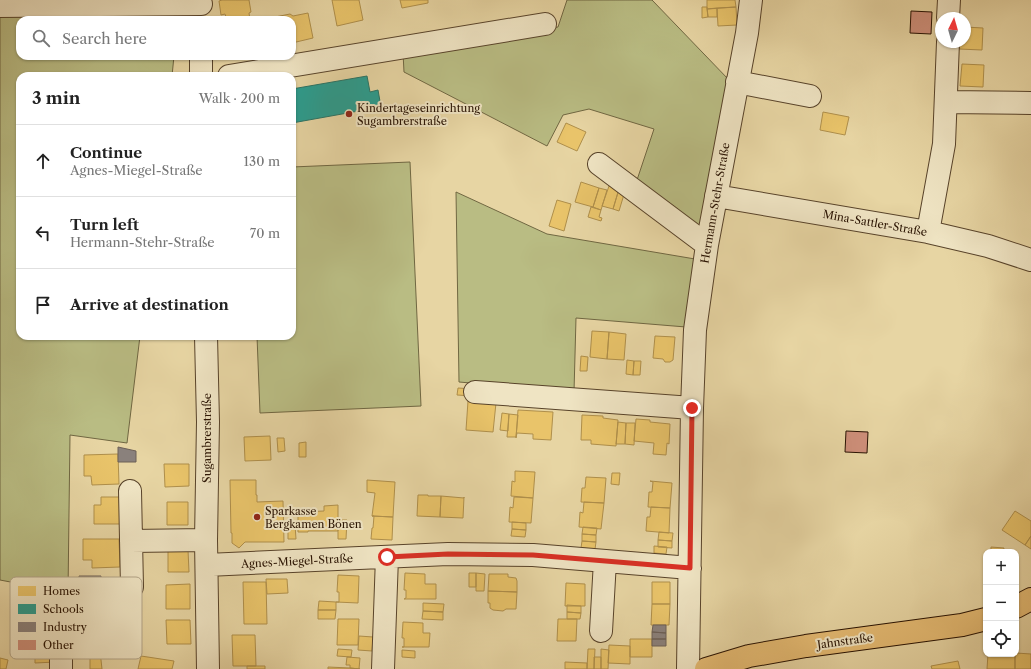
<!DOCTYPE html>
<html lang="en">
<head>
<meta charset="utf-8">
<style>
	:root { --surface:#fff; --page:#f6f6f6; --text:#222; --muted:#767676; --line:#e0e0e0 }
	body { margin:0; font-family:"Libre Caslon Text",serif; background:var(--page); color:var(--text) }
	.controls { position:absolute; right:12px; bottom:12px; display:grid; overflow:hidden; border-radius:8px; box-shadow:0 1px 3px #0004 }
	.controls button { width:36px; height:36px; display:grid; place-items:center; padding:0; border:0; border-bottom:1px solid var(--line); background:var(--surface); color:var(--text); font:20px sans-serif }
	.compass { position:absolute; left:935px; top:12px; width:36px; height:36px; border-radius:50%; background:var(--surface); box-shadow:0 1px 3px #0004; rotate:5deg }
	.stop { position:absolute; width:12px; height:12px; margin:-9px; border:3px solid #d93025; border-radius:50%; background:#fff }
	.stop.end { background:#d93025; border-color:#fff; box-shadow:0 1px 4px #0008 }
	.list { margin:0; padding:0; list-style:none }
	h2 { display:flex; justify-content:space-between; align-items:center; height:52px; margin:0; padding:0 16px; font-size:17px }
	h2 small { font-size:13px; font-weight:400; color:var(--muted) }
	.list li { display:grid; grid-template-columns:26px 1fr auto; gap:12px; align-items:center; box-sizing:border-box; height:72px; padding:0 16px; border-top:1px solid var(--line) }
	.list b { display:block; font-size:15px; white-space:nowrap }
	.list p { margin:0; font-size:13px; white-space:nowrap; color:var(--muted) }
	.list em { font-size:13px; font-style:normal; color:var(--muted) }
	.icon { flex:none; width:22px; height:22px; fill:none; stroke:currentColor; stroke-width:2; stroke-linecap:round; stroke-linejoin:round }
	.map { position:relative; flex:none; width:1031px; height:669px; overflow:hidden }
	.search { position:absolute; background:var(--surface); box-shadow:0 1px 3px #0004; left:16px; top:16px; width:280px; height:44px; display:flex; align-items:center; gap:10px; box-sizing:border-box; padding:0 14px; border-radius:12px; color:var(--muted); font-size:15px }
	.panel { position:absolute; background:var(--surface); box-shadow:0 1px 3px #0004; left:16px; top:72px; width:280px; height:268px; border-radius:12px }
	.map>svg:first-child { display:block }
	.green { fill:#b9bc83; stroke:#706742 }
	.homes { fill:#e9c46a; stroke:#af8f4b }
	.schools { fill:#2a9d8f; stroke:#297365 }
	.industry { fill:#8a817c; stroke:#6d6057 }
	.building { fill:#ce8f7a; stroke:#281202 }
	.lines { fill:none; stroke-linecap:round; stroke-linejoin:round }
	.minor-casing { stroke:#58432a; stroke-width:24 }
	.major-casing { stroke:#281202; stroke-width:24 }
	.minor { stroke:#efe4c3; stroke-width:22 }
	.major { stroke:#e4ba72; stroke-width:22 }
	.route { stroke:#d93025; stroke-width:5 }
	.poi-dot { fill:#8f2418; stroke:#efe4c3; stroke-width:1.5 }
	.labels { text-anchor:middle; stroke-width:4; stroke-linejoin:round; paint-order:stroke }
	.poi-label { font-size:11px; fill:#281202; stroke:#efe4c3; text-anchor:start }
	.street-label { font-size:11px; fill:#281202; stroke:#efe4c3 }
	.key { fill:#efe4c3; stroke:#b3a589; stroke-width:1 }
	.key-label { font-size:11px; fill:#281202 }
</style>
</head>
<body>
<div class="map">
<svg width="1031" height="669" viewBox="0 0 1031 669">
	<rect width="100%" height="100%" fill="#e7d5a3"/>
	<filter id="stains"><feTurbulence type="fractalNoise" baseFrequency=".005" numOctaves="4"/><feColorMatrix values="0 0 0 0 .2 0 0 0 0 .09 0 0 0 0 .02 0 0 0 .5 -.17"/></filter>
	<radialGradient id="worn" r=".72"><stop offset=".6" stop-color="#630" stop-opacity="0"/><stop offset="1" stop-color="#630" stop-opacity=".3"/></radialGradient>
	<path class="green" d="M 567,0 L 652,0 L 729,80 L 701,230 L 636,183 L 654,129 L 589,109 L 563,115 L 547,146 L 404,72 L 403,53 L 558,27 Z
		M 180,10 L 179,20 L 20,20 L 20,56 L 174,56 L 172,76 L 20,76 L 20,336 L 140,336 L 127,443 L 70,435 L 68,593 L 0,580 L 0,14 Z
		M 410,162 L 421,406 L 260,413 L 257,336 L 292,336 L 292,167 Z
		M 456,192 L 547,234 L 695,259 L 686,327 L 576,318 L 574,392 L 459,382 Z"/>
	<path class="homes" d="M 222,0 L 249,0 L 251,12 L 249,13 L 250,20 L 227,20 L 225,14 L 221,15 L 219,1 Z
		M 332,0 L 359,0 L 363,20 L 337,26 Z
		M 400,0 L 428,0 L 428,3 L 402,8 Z
		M 707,0 L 735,0 L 736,7 L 707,9 Z
		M 702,7 L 707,7 L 708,17 L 702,18 Z
		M 736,7 L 737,25 L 718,26 L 717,8 Z
		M 717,8 L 717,17 L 708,17 L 707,9 Z
		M 308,13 L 313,38 L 292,43 L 292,20 L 274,20 L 275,17 L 290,14 L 293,16 Z
		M 965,27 L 983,28 L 982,50 L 959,49 L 959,42 L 965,42 Z
		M 962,64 L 984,65 L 983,87 L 960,86 Z
		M 823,112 L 849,117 L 845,135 L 820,130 Z
		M 566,123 L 586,132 L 577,151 L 557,142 Z
		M 581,182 L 599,188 L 593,207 L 575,202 Z
		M 609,186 L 619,189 L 613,209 L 602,206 Z
		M 599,188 L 607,190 L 601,210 L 593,207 Z
		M 619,189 L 625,191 L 619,211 L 613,209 Z
		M 557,200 L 571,204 L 564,231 L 549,226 Z
		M 591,207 L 601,210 L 599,217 L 602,218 L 601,221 L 588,217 Z
		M 592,331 L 609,332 L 607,359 L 590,357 Z
		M 609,332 L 626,334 L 624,360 L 607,359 Z
		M 655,336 L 675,337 L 673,360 L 670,362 L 665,362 L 663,359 L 653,358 Z
		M 581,356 L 588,357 L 587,371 L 580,371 Z
		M 627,360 L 634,361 L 633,375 L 626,374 Z
		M 634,361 L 641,361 L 640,375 L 633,375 Z
		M 458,388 L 474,389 L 473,396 L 457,395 Z
		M 468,401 L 496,403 L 493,432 L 466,430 Z
		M 518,410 L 553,412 L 551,440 L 533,439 L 533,434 L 517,433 L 516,438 Z
		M 502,413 L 509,414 L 508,431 L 500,430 Z
		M 509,414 L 518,415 L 516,437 L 507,437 Z
		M 582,415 L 603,416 L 603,418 L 618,420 L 616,446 L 591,444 L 591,440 L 581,440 Z
		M 636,419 L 650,420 L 650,422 L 670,424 L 669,444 L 667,443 L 666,455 L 653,454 L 654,443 L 634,441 Z
		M 618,422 L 626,423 L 625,444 L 616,444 Z
		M 626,423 L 635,423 L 634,445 L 625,444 Z
		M 270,436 L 271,460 L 245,461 L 244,437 Z
		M 277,438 L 284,438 L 285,451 L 278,452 Z
		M 306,442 L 306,457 L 299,457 L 299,443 Z
		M 118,454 L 119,484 L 92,485 L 91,476 L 84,476 L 84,455 Z
		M 164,464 L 189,464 L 189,486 L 165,487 Z
		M 515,471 L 535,472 L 533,498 L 511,496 L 512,481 L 515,482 Z
		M 612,473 L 620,473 L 619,485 L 611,484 Z
		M 586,477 L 606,478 L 604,503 L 581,502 L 582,488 L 585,488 Z
		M 230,480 L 256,480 L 256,495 L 257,495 L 257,502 L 283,501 L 284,542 L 245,542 L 239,548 L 232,543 L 232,533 L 231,533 Z
		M 367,480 L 395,482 L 393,517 L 372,516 L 375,493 L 367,492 Z
		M 650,481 L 672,483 L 670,508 L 648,507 L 649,492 L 652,492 L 653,482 Z
		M 418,495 L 428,495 L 428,496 L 441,496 L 440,517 L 417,516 Z
		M 441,496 L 464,498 L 464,497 L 463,518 L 440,517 Z
		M 101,497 L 120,497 L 120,524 L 94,524 L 94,505 L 101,505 Z
		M 514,497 L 533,498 L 531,523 L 509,522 L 510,507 L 513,508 Z
		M 167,502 L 188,502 L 188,525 L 167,525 Z
		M 584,502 L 604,503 L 601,529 L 579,527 L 580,512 L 583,513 Z
		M 338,505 L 338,531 L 308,531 L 308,532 L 298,532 L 298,512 L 324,511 L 324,506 Z
		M 651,507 L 670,508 L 669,533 L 646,531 L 647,517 L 650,517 Z
		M 1015,511 L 1031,521 L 1031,536 L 1025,545 L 1002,530 Z
		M 372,516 L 393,517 L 392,540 L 371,539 L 372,528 L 373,528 L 374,516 Z
		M 338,520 L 347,520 L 346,539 L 338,539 Z
		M 512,522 L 526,523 L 526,530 L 512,529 Z
		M 288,525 L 295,525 L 296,539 L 288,539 Z
		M 583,527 L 597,528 L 596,535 L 582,534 Z
		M 512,529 L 526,530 L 525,537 L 511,536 Z
		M 659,532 L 673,533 L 672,541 L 658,540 Z
		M 582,534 L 596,535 L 596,542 L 582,541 Z
		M 1031,536 L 1031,549 L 1025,545 Z
		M 83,539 L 119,539 L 120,567 L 92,568 L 92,560 L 83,560 Z
		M 658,540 L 672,541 L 672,548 L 658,547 Z
		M 582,541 L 596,542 L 595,549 L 581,548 Z
		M 654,546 L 667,547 L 666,554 L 654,553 Z
		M 991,547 L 1004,548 L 1003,552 L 991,552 Z
		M 168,550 L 188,550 L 189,572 L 168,572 Z
		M 984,572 L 986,573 L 986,585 L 984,585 Z
		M 405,573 L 425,574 L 425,584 L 436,584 L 436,599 L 404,599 L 406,598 L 406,590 L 404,590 Z
		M 469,573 L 476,573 L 476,587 L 469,587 Z
		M 476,573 L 485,574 L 484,591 L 476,591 Z
		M 489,574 L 508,574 L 508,577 L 516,578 L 517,581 L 517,592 L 488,591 Z
		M 338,575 L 359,576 L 358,603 L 336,602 L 339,602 L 339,592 L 337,592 Z
		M 266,579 L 287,579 L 288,593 L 267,594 Z
		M 243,582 L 266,582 L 267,624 L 244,624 Z
		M 652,582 L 670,582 L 670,604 L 652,604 Z
		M 566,583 L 585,584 L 585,606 L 565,606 Z
		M 190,584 L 190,609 L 166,609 L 166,585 Z
		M 488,591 L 517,592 L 516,609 L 506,609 L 503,611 L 493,610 L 490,608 L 490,603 L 488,603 Z
		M 319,601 L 336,602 L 336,610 L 318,610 Z
		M 423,603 L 444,604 L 443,612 L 423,611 Z
		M 652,604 L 670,604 L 669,625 L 651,625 Z
		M 567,605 L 581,606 L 581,613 L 567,612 Z
		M 318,610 L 336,610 L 335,619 L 318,619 Z
		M 423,611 L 443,612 L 443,620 L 422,619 Z
		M 567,612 L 581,613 L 580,619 L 567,619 Z
		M 338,619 L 359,619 L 358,645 L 337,645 Z
		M 558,619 L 577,619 L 576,641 L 557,641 Z
		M 166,620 L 190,620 L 191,644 L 167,644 Z
		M 403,622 L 423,623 L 423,633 L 430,633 L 429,647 L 402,647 L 404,647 L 404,638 L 402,638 Z
		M 27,632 L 56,632 L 56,662 L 35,663 L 35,643 L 27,643 Z
		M 232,635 L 255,635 L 256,666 L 233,666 Z
		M 359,636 L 373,637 L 372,651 L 358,650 Z
		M 630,639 L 652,639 L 652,657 L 630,657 Z
		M 90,641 L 99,642 L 102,669 L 90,669 Z
		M 609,645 L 630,646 L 630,664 L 608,663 Z
		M 338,649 L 352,650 L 351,657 L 337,656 Z
		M 588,649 L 595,649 L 594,669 L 587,669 Z
		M 601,649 L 609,650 L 608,669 L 601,669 Z
		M 402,650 L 415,651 L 415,658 L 402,657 Z
		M 1016,653 L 1031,654 L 1031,669 L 1015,669 L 1015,654 Z
		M 988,654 L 1015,654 L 1015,669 L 987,669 Z
		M 141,656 L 174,661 L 172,669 L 138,669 Z
		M 347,657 L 360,658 L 359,669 L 350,668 L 350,665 L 346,665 Z
		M 594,657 L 601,657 L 601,669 L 594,669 Z
		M 0,658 L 8,660 L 6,669 L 0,669 Z
		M 958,661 L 960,669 L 932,669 L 931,666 Z
		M 565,662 L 587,663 L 587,669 L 565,669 Z
		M 247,666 L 265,666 L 265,669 L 247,669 Z
		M 328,667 L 350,668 L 360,669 L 328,669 Z"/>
	<path class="schools" d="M 367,76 L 370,92 L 378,90 L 381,107 L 292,123 L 292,89 Z"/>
	<path class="industry" d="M 118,447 L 136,451 L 136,462 L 118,462 Z
		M 79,576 L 101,576 L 101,589 L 80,589 Z
		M 653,625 L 666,625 L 666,633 L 652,632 Z
		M 652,632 L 666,633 L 666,639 L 652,639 Z
		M 652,639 L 666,639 L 666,646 L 652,646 Z"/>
	<path class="building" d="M 911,11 L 932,12 L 931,34 L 910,33 Z
		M 846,431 L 868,432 L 867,453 L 845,452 Z"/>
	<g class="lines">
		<g class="minor-casing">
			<path id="minor" d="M 0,6 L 201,4
				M 948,18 L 949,0
				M 201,56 L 201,76
				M 229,76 L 545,24
				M 737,82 L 810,96
				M 946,102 L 1031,103
				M 599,164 L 707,245
				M 716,196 L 928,232 L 988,246 L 1031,260
				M 928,232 L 944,144 L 948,42
				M 206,336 L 208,422 L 206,540 L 208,669
				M 475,392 L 692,408
				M 130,491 L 132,587
				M 131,541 L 206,540
				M 207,565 L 448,554 L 533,555 L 690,568
				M 601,631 L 605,561
				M 61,669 L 61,621
				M 383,669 L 387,557
				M 688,669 L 692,408 L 695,330 L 707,245 L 747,33 L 751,0"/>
		</g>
		<g class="major-casing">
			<path id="major" d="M 1016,607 L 1031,599
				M 706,669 L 749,656 L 806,646 L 962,625 L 986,619"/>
		</g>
		<use href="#minor" class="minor"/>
		<use href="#major" class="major"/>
	</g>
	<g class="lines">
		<path class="route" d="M 387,557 L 448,554 L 533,555 L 690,568 L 692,408"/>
	</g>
	<g class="poi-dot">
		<circle cx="349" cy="114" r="4"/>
		<circle cx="257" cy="517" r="4"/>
	</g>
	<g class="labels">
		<g class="poi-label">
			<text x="357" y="112">Kindertageseinrichtung<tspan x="357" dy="13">Sugambrerstraße</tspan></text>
			<text x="265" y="515">Sparkasse<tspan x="265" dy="13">Bergkamen Bönen</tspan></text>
		</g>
		<g class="street-label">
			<text transform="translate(715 203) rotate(-80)" y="4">Hermann-Stehr-Straße</text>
			<text transform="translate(875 223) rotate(10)" y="4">Mina-Sattler-Straße</text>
			<text transform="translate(207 438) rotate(-90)" y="4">Sugambrerstraße</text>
			<text transform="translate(297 561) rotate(-3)" y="4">Agnes-Miegel-Straße</text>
			<text transform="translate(845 641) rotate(-8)" y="4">Jahnstraße</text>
		</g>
	</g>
	<rect x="10" y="577" width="132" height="82" rx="6" class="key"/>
	<rect x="18" y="586" width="18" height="10" fill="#e9c46a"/>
	<rect x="18" y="604" width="18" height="10" fill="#2a9d8f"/>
	<rect x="18" y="622" width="18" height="10" fill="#8a817c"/>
	<rect x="18" y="640" width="18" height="10" fill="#ce8f7a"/>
	<g class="key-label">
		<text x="43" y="595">Homes</text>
		<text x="43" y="613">Schools</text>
		<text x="43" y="631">Industry</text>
		<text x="43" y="649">Other</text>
	</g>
	<rect width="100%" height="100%" filter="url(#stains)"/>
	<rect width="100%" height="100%" fill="url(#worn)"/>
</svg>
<div class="controls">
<button>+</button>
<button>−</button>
<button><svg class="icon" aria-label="locate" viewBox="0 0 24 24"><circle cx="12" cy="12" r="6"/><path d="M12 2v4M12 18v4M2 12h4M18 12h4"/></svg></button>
</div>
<svg class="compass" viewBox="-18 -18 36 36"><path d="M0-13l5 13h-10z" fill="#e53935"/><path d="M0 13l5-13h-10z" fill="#767676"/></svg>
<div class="stop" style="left:387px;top:557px"></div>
<div class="stop end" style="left:692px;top:408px"></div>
<div class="search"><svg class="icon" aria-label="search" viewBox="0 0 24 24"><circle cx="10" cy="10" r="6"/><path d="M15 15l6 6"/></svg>Search here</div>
<section class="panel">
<h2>3 min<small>Walk · 200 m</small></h2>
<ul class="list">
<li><svg class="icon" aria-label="ahead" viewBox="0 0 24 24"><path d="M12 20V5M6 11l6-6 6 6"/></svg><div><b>Continue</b><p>Agnes-Miegel-Straße</p></div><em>130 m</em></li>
<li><svg class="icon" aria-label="left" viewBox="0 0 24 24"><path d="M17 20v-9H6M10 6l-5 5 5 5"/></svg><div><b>Turn left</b><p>Hermann-Stehr-Straße</p></div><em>70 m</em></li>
<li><svg class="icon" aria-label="arrive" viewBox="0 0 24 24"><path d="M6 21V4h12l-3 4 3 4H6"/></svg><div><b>Arrive at destination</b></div></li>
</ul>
</section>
</div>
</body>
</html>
